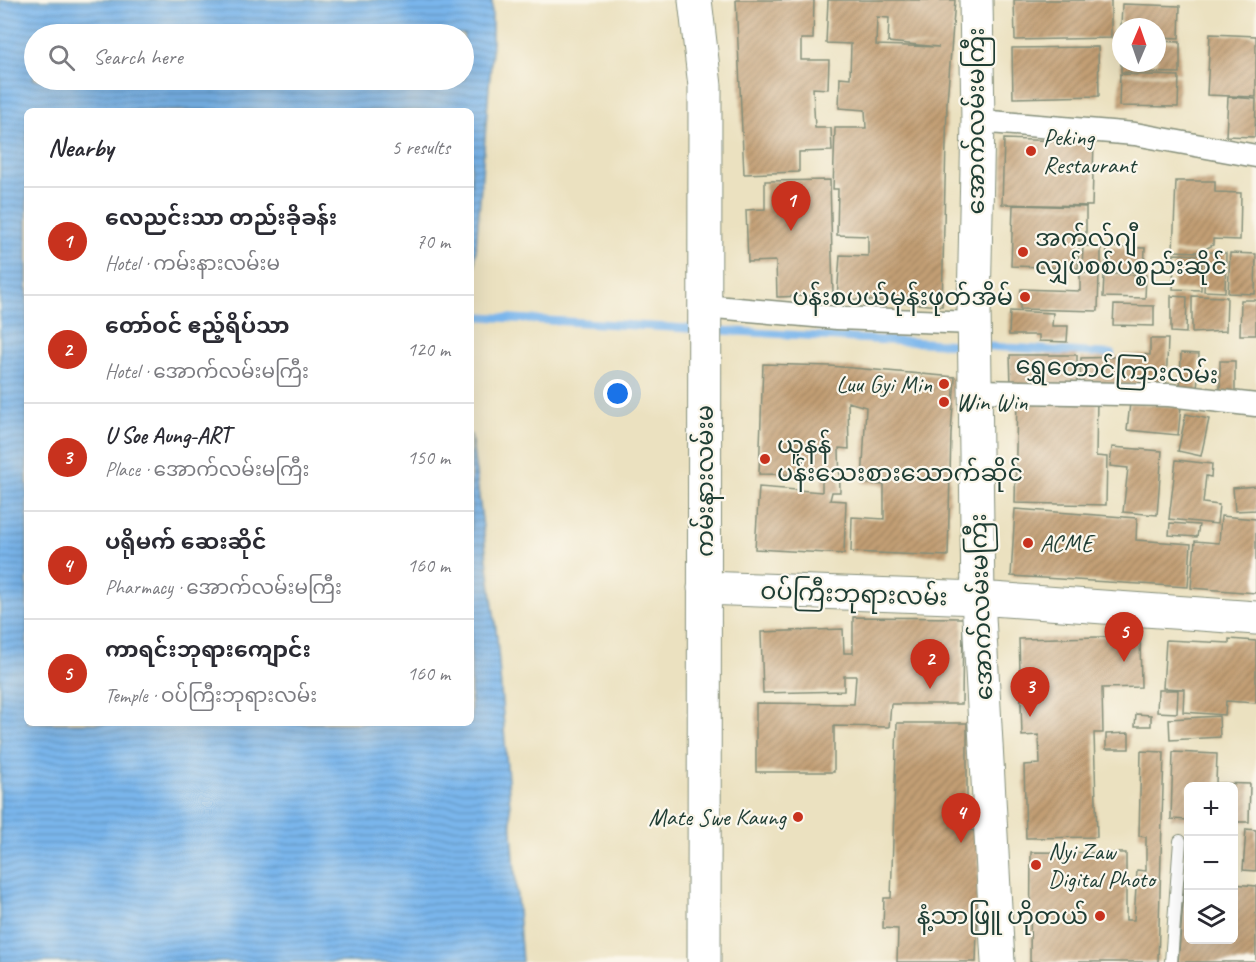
<!DOCTYPE html>
<html lang="en">
<head>
<meta charset="utf-8">
<style>
	:root { --surface:#fff; --page:#f2f2f3; --text:#2b2b33; --muted:#7c7c81; --line:#e1e1e2; --accent:#c8321e }
	body { margin:0; font-family:Caveat,"Noto Sans Myanmar",sans-serif; background:var(--page); color:var(--text) }
	.controls { position:absolute; right:18px; bottom:18px; display:grid; overflow:hidden; border-radius:9px; box-shadow:0 6px 24px #0002 }
	.controls button { width:54px; height:54px; display:grid; place-items:center; padding:0; border:0; border-bottom:2px solid var(--line); background:var(--surface); color:var(--text); font:30px sans-serif }
	.compass { position:absolute; left:1112px; top:18px; width:54px; height:54px; border-radius:50%; background:var(--surface); box-shadow:0 6px 24px #0002; rotate:2deg }
	.you { position:absolute; left:618px; top:394px; width:21px; height:21px; margin:-15px; border:4px solid #fff; border-radius:50%; background:#1a73e8; box-shadow:0 0 0 9px #1a73e833 }
	.badge { display:grid; place-items:center; width:39px; height:39px; border-radius:50%; background:var(--accent); color:#fff; font-size:20px; font-weight:700 }
	.pin { position:absolute; translate:-50% -50px; filter:drop-shadow(0 2px 3px #0008) }
	.pin::after { content:''; position:absolute; top:32px; width:21px; height:18px; background:inherit; clip-path:polygon(0 0,100% 0,50% 100%) }
	.list { margin:0; padding:0; list-style:none }
	h2 { display:flex; justify-content:space-between; align-items:center; height:78px; margin:0; padding:0 24px; font-size:26px }
	h2 small { font-size:20px; font-weight:400; color:var(--muted) }
	.list li { display:grid; grid-template-columns:39px 1fr auto; gap:18px; align-items:center; box-sizing:border-box; height:108px; padding:0 24px; border-top:2px solid var(--line) }
	.list b { display:block; font-size:22px; white-space:nowrap }
	.list p { margin:0; font-size:20px; white-space:nowrap; color:var(--muted) }
	.list em { font-size:20px; font-style:normal; color:var(--muted) }
	.icon { flex:none; width:33px; height:33px; fill:none; stroke:currentColor; stroke-width:2; stroke-linecap:round; stroke-linejoin:round }
	.map { position:relative; flex:none; width:1256px; height:962px; overflow:hidden }
	.search { position:absolute; background:var(--surface); box-shadow:0 6px 24px #0002; left:24px; top:24px; width:450px; height:66px; display:flex; align-items:center; gap:15px; box-sizing:border-box; padding:0 21px; border-radius:33px; color:var(--muted); font-size:22px }
	.panel { position:absolute; background:var(--surface); box-shadow:0 6px 24px #0002; left:24px; top:108px; width:450px; height:618px; border-radius:9px }
	.map>svg:first-child { display:block }
	.water { fill:url(#water-rules); stroke:#4c7a90; stroke-width:1.5; fill-rule:evenodd }
	.lines { fill:none; stroke-linecap:round; stroke-linejoin:round }
	.stream { stroke:#7ab6ec; stroke-width:8 }
	.building { fill:url(#building-hatch); fill-rule:evenodd }
	.lane-casing { stroke:#858f7a; stroke-width:14 }
	.street-casing { stroke:#858f7a; stroke-width:25 }
	.secondary-casing { stroke:#858f7a; stroke-width:35 }
	.lane { stroke:#fff; stroke-width:12 }
	.street { stroke:#fff; stroke-width:22 }
	.secondary { stroke:#fff; stroke-width:33 }
	.poi-dot { fill:#c8321e; stroke:#fbf7ec; stroke-width:2 }
	.labels { text-anchor:middle; stroke-width:4.5; stroke-linejoin:round; paint-order:stroke }
	.street-label { font-size:24px; fill:#1f3d34; stroke:#fbf7ec }
	.poi-label { font-size:24px; fill:#1f3d34; stroke:#fbf7ec; text-anchor:start }
</style>
</head>
<body>
<div class="map">
<svg width="1256" height="962" viewBox="0 0 1256 962">
	<defs>
		<pattern id="water-rules" width="6" height="5" patternUnits="userSpaceOnUse" patternTransform="scale(1.5)"><rect width="6" height="5" fill="#7ab6ec"/><path d="M0 2.5h6" fill="none" stroke="#6395c0"/></pattern>
		<pattern id="building-hatch" width="6" height="6" patternUnits="userSpaceOnUse" patternTransform="scale(1.5)"><rect width="6" height="6" fill="#c39f74"/><path d="M-1 1l2-2M0 6l6-6M5 7l2-2" fill="none" stroke="#9e8360"/></pattern>
	</defs>
	<rect width="100%" height="100%" fill="#fbf7ec"/>
	<filter id="ink" filterUnits="userSpaceOnUse"><feTurbulence type="fractalNoise" baseFrequency=".0167" numOctaves="2"/><feDisplacementMap in="SourceGraphic" scale="12" xChannelSelector="R" yChannelSelector="G"/><feConvolveMatrix kernelMatrix="1 2 1 2 8 2 1 2 1" color-interpolation-filters="sRGB"/></filter>
	<filter id="wash" filterUnits="userSpaceOnUse"><feTurbulence type="fractalNoise" baseFrequency=".008" numOctaves="4" result="noise"/><feDisplacementMap in="SourceGraphic" scale="24" xChannelSelector="R" yChannelSelector="G"/><feGaussianBlur stdDeviation="1.35" result="paint"/><feColorMatrix in="noise" values="0 0 0 0 0 0 0 0 0 0 0 0 0 0 0 0 0 1.4 0 .05"/><feComposite in="paint" operator="in"/></filter>
	<g filter="url(#wash)">
		<rect width="100%" height="100%" fill="#ebe1c0"/>
		<path class="water" d="M 0,0 L 492,0 L 492,50 L 471,311 L 471,111 L 27,111 L 27,723 L 471,723 L 471,434 L 497,637 L 522,962 L 0,962 ZM 34,34 L 464,34 L 464,80 L 34,80 Z"/>
		<g class="lines">
			<path class="stream" d="M 471,316 L 697,329
				M 712,330 L 966,345
				M 981,346 L 1111,354"/>
		</g>
		<g id="blocks">
			<path class="building" d="M 736,0 L 814,0 L 813,39 L 801,39 L 801,60 L 829,60 L 828,89 L 813,88 L 815,128 L 831,128 L 832,151 L 799,152 L 799,172 L 744,174 Z
				M 828,0 L 955,0 L 947,102 L 942,306 L 837,298 L 840,255 L 868,256 L 868,236 L 837,235 L 838,189 L 833,189 L 835,128 L 866,128 L 865,110 L 839,108 L 840,77 L 850,78 L 851,44 L 826,43 ZM 877,17 L 889,18 L 888,42 L 939,47 L 876,45 Z
				M 1014,0 L 1111,0 L 1111,38 L 1015,40 Z
				M 1122,4 L 1180,6 L 1179,38 L 1157,37 L 1157,27 L 1121,27 Z
				M 1210,34 L 1256,36 L 1256,97 L 1207,95 Z
				M 1157,41 L 1180,42 L 1180,73 L 1121,72 L 1121,63 L 1157,63 Z
				M 1098,47 L 1099,96 L 1013,98 L 1012,48 Z
				M 1120,74 L 1179,76 L 1178,107 L 1119,106 Z
				M 1228,97 L 1256,99 L 1255,137 L 1226,136 Z
				M 1004,139 L 1094,142 L 1092,206 L 1002,204 Z
				M 830,180 L 833,295 L 777,297 L 776,261 L 748,262 L 746,210 L 765,209 L 765,181 Z
				M 1176,181 L 1215,181 L 1215,192 L 1241,193 L 1240,240 L 1213,239 L 1213,245 L 1199,252 L 1173,251 Z
				M 1013,205 L 1086,207 L 1086,240 L 1079,240 L 1078,268 L 1011,266 Z
				M 1083,246 L 1101,246 L 1101,269 L 1082,268 Z
				M 1107,247 L 1145,248 L 1144,272 L 1106,271 Z
				M 1206,252 L 1226,253 L 1225,292 L 1204,291 Z
				M 1230,253 L 1256,254 L 1255,294 L 1228,293 Z
				M 1174,254 L 1202,255 L 1201,290 L 1173,289 Z
				M 1080,273 L 1099,273 L 1098,311 L 1020,309 L 1021,289 L 1080,291 Z
				M 1104,274 L 1146,275 L 1145,298 L 1103,297 Z
				M 1171,296 L 1187,297 L 1186,333 L 1171,332 Z
				M 1192,296 L 1227,297 L 1226,331 L 1192,333 Z
				M 1241,300 L 1256,300 L 1256,335 L 1240,335 Z
				M 1114,305 L 1154,306 L 1154,326 L 1113,325 Z
				M 1010,311 L 1053,313 L 1052,326 L 1068,326 L 1067,342 L 1039,341 L 1039,335 L 1009,335 Z
				M 1150,339 L 1168,339 L 1166,387 L 1080,383 L 1081,358 L 1121,357 L 1121,354 L 1150,355 Z
				M 1181,353 L 1199,354 L 1197,394 L 1180,393 Z
				M 1010,355 L 1077,355 L 1077,385 L 1011,385 Z
				M 1220,361 L 1235,361 L 1235,393 L 1220,393 Z
				M 763,364 L 830,366 L 955,377 L 951,433 L 948,556 L 851,552 L 852,517 L 884,519 L 884,485 L 862,483 L 866,407 L 848,402 L 849,449 L 839,448 L 840,492 L 832,492 L 830,500 L 846,501 L 844,554 L 755,549 L 759,487 L 822,492 L 822,475 L 759,474 Z
				M 1017,396 L 1097,397 L 1096,456 L 1107,457 L 1106,505 L 1015,503 Z
				M 1130,403 L 1181,407 L 1178,435 L 1127,430 Z
				M 1186,414 L 1209,419 L 1201,456 L 1178,451 Z
				M 1112,447 L 1162,451 L 1157,515 L 1123,512 L 1128,468 L 1110,466 Z
				M 1176,460 L 1212,464 L 1211,477 L 1206,476 L 1203,503 L 1219,505 L 1217,524 L 1169,519 Z
				M 1256,486 L 1256,510 L 1235,511 L 1233,488 Z
				M 1015,509 L 1137,518 L 1136,540 L 1191,544 L 1188,587 L 1011,576 Z
				M 1221,516 L 1256,519 L 1256,593 L 1191,588 L 1195,541 L 1219,543 Z
				M 1170,523 L 1199,525 L 1197,537 L 1169,535 Z
				M 853,617 L 963,618 L 962,704 L 891,704 L 889,727 L 834,726 L 834,772 L 756,772 L 756,703 L 854,704 L 856,676 L 844,676 L 844,691 L 763,693 L 761,632 L 843,629 L 844,653 L 853,653 Z
				M 1140,636 L 1141,687 L 1102,688 L 1103,733 L 1094,733 L 1097,837 L 1026,838 L 1024,765 L 1040,764 L 1039,735 L 1022,736 L 1019,639 Z
				M 1229,639 L 1256,641 L 1256,703 L 1226,701 L 1225,715 L 1183,712 L 1184,689 L 1163,688 L 1166,640 L 1229,643 Z
				M 1158,690 L 1178,690 L 1177,713 L 1157,712 Z
				M 1136,714 L 1151,715 L 1151,726 L 1135,726 Z
				M 1219,716 L 1220,737 L 1170,740 L 1169,719 Z
				M 897,723 L 967,723 L 967,828 L 980,834 L 976,962 L 897,962 L 898,929 L 883,928 L 884,898 L 891,898 Z
				M 1129,733 L 1129,749 L 1106,749 L 1106,734 Z
				M 1141,751 L 1164,752 L 1158,962 L 1030,962 L 1031,852 L 1126,853 L 1126,920 L 1134,920 L 1137,870 L 1146,871 L 1146,837 L 1139,836 Z
				M 1173,752 L 1217,754 L 1216,783 L 1250,784 L 1249,822 L 1234,822 L 1233,786 L 1188,786 L 1188,820 L 1171,819 Z
				M 1246,829 L 1256,830 L 1256,871 L 1243,870 Z
				M 1185,880 L 1188,881 L 1188,940 L 1234,940 L 1234,884 L 1256,886 L 1256,962 L 1178,962 Z"/>
		</g>
	</g>
	<g filter="url(#ink)">
		<use href="#blocks" fill-opacity="0" stroke="#858f7a" stroke-width="1.5"/>
		<g class="lines">
			<g class="lane-casing">
				<path id="lane" d="M 1171,962 L 1180,841"/>
			</g>
			<g class="street-casing">
				<path id="street" d="M 978,121 L 1135,134 L 1256,156
					M 704,306 L 837,318 L 974,323
					M 976,391 L 1169,395 L 1256,405"/>
			</g>
			<g class="secondary-casing">
				<path id="secondary" d="M 695,0 L 705,86 L 704,962
					M 976,0 L 978,121 L 974,307 L 978,598 L 998,962
					M 704,588 L 978,598 L 1256,618"/>
			</g>
			<use href="#lane" class="lane"/>
			<use href="#street" class="street"/>
			<use href="#secondary" class="secondary"/>
		</g>
	</g>
	<g class="poi-dot">
		<circle cx="1031" cy="151" r="6"/>
		<circle cx="1023" cy="252" r="6"/>
		<circle cx="1025" cy="297" r="6"/>
		<circle cx="944" cy="384" r="6"/>
		<circle cx="944" cy="402" r="6"/>
		<circle cx="765" cy="459" r="6"/>
		<circle cx="1028" cy="543" r="6"/>
		<circle cx="798" cy="817" r="6"/>
		<circle cx="1036" cy="865" r="6"/>
		<circle cx="1100" cy="916" r="6"/>
	</g>
	<g class="labels">
		<g class="street-label">
			<text transform="translate(976 121) rotate(-90)" y="8">အောက်လမ်းမကြီး</text>
			<text transform="translate(1117 370) rotate(3)" y="8">ရွှေတောင်ကြားလမ်း</text>
			<text transform="translate(705 481) rotate(-90)" y="8">ကမ်းနားလမ်းမ</text>
			<text transform="translate(854 594) rotate(2)" y="8">ဝပ်ကြီးဘုရားလမ်း</text>
			<text transform="translate(981 607) rotate(-92)" y="8">အောက်လမ်းမကြီး</text>
		</g>
		<g class="poi-label">
			<text x="1043" y="145">Peking<tspan x="1043" dy="28">Restaurant</tspan></text>
			<text x="1035" y="246">အက်လ်ဂျီ<tspan x="1035" dy="28">လျှပ်စစ်ပစ္စည်းဆိုင်</tspan></text>
			<text x="1013" y="305" text-anchor="end">ပန်းစပယ်မုန်းဖုတ်အိမ်</text>
			<text x="932" y="392" text-anchor="end">Luu Gyi Min</text>
			<text x="956" y="410">Win Win</text>
			<text x="777" y="453">ယူနန်<tspan x="777" dy="28">ပန်းသေးစားသောက်ဆိုင်</tspan></text>
			<text x="1040" y="551">ACME</text>
			<text x="786" y="825" text-anchor="end">Mate Swe Kaung</text>
			<text x="1048" y="859">Nyi Zaw<tspan x="1048" dy="28">Digital Photo</tspan></text>
			<text x="1088" y="924" text-anchor="end">နံ့သာဖြူ ဟိုတယ်</text>
		</g>
	</g>
</svg>
<div class="controls">
<button>+</button>
<button>−</button>
<button><svg class="icon" aria-label="layers" viewBox="0 0 24 24"><path d="M12 4l9 5-9 5-9-5zM3 14l9 5 9-5"/></svg></button>
</div>
<svg class="compass" viewBox="-18 -18 36 36"><path d="M0-13l5 13h-10z" fill="#e53935"/><path d="M0 13l5-13h-10z" fill="#7c7c81"/></svg>
<div class="you"></div>
<div class="pin badge" style="left:791px;top:231px">1</div>
<div class="pin badge" style="left:930px;top:689px">2</div>
<div class="pin badge" style="left:1030px;top:717px">3</div>
<div class="pin badge" style="left:961px;top:843px">4</div>
<div class="pin badge" style="left:1124px;top:662px">5</div>
<div class="search"><svg class="icon" aria-label="search" viewBox="0 0 24 24"><circle cx="10" cy="10" r="6"/><path d="M15 15l6 6"/></svg>Search here</div>
<section class="panel">
<h2>Nearby<small>5 results</small></h2>
<ul class="list">
<li><span class="badge">1</span><div><b>လေညင်းသာ တည်းခိုခန်း</b><p>Hotel · ကမ်းနားလမ်းမ</p></div><em>70 m</em></li>
<li><span class="badge">2</span><div><b>တော်ဝင် ဧည့်ရိပ်သာ</b><p>Hotel · အောက်လမ်းမကြီး</p></div><em>120 m</em></li>
<li><span class="badge">3</span><div><b>U Soe Aung-ART</b><p>Place · အောက်လမ်းမကြီး</p></div><em>150 m</em></li>
<li><span class="badge">4</span><div><b>ပရိုမက် ဆေးဆိုင်</b><p>Pharmacy · အောက်လမ်းမကြီး</p></div><em>160 m</em></li>
<li><span class="badge">5</span><div><b>ကာရင်းဘုရားကျောင်း</b><p>Temple · ဝပ်ကြီးဘုရားလမ်း</p></div><em>160 m</em></li>
</ul>
</section>
</div>
</body>
</html>
